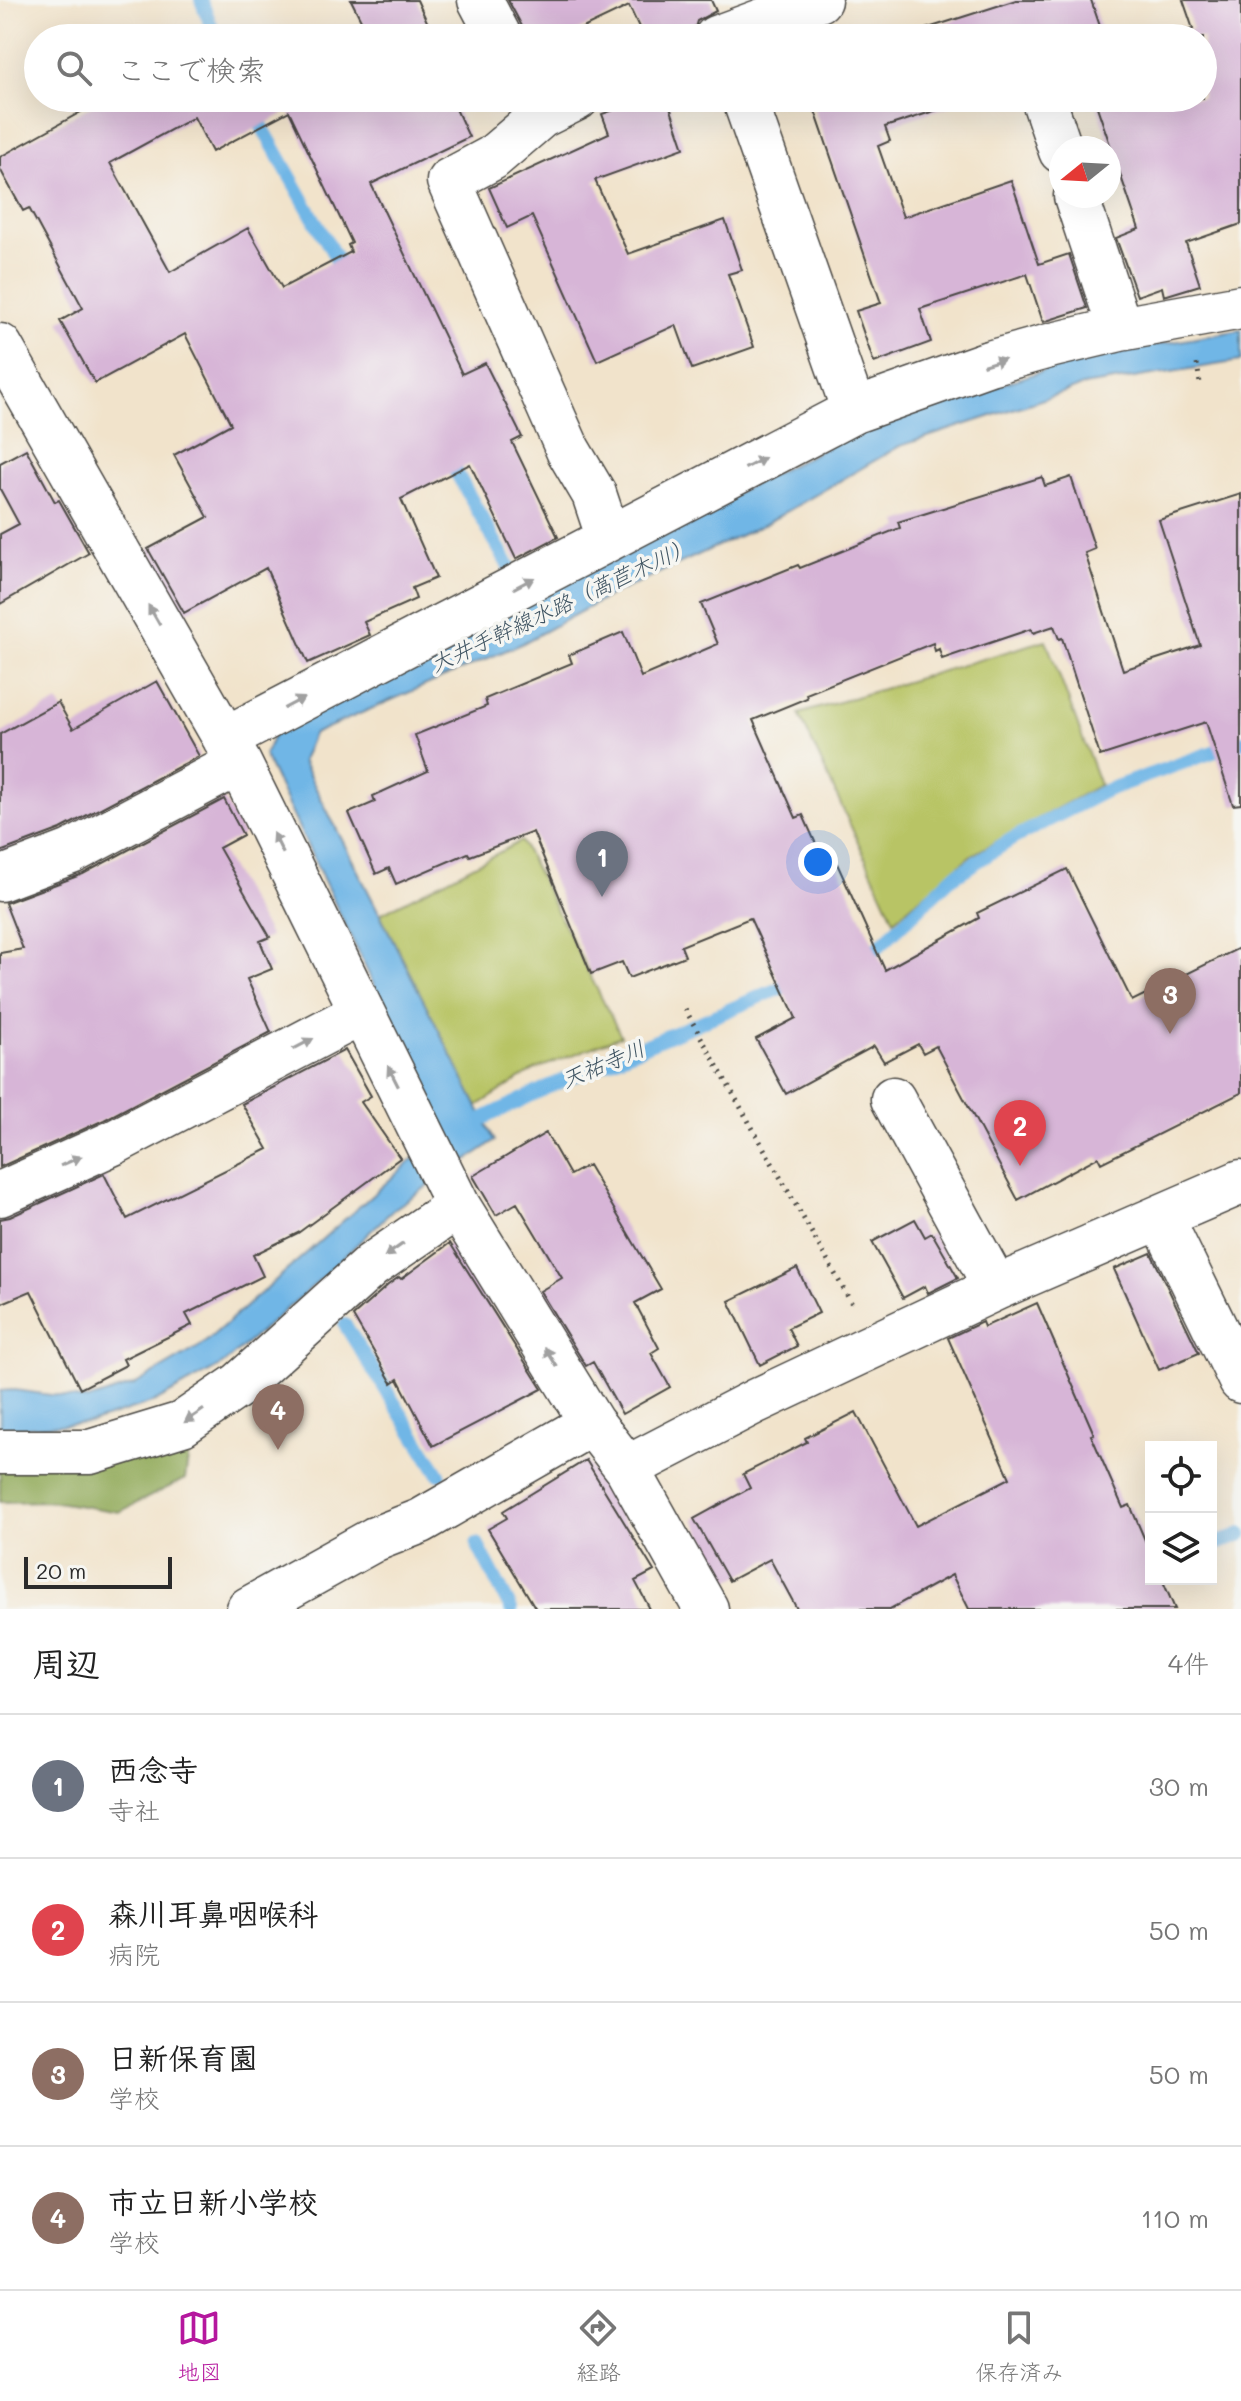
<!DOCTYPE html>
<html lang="ja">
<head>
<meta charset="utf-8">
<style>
	:root { --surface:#fff; --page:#f2f2f2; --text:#222; --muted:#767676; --line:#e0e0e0; --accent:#b5179e }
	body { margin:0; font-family:Mali,"Klee One",sans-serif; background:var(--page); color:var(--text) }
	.controls { position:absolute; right:24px; bottom:24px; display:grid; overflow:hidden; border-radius:0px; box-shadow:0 8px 32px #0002 }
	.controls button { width:72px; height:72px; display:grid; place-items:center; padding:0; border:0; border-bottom:2px solid var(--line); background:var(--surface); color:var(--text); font:40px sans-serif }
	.compass { position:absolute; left:1049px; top:136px; width:72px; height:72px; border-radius:50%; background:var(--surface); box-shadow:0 8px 32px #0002; rotate:252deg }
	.scale { position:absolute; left:24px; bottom:20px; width:148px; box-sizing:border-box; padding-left:8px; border:4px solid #2b2b2b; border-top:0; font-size:22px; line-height:28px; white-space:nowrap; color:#2b2b2b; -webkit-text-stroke:6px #f6f6f2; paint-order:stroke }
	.you { position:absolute; left:818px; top:862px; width:28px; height:28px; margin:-20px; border:6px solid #fff; border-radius:50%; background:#1a73e8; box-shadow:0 0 0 12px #1a73e833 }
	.badge { display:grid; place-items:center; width:52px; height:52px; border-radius:50%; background:var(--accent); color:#fff; font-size:26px; font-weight:700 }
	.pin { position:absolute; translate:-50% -66px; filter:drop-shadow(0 2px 4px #0008) }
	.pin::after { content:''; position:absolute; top:42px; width:28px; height:24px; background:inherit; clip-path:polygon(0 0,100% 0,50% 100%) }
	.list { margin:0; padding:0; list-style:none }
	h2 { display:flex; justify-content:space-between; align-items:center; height:104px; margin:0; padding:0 32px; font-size:34px }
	h2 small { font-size:26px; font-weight:400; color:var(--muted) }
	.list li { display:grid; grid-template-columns:52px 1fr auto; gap:24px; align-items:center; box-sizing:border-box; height:144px; padding:0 32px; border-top:2px solid var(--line) }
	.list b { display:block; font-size:30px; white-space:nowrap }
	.list p { margin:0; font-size:26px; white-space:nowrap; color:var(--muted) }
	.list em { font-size:26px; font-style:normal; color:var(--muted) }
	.icon { flex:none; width:44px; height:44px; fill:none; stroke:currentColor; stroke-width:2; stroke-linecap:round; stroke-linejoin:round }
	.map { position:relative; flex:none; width:1241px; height:1609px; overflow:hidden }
	.search { position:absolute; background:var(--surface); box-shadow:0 8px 32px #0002; left:24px; right:24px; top:24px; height:88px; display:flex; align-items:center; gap:20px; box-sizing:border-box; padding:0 28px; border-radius:44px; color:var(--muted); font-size:30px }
	.sheet { height:680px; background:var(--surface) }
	nav { display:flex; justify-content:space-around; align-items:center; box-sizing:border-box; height:112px; border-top:2px solid var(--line); background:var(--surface); font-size:22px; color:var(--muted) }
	nav a { display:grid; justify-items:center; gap:4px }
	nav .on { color:var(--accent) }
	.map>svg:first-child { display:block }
	.green { fill:#b8c465; stroke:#727848; stroke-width:2 }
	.forest { fill:#92aa5a; stroke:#5e6a42; stroke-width:2 }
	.water { fill:#70b6e6; stroke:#4e7088; stroke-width:2 }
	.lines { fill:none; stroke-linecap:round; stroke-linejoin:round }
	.stream { stroke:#70b6e6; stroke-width:14 }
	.building { fill:#d7b5d7; fill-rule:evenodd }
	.minor-casing { stroke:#494743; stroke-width:47 }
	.path { stroke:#494743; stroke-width:5; stroke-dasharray:2 6; stroke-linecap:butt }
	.minor { stroke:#fff; stroke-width:44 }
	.oneway { fill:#a0a0a0 }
	.labels { text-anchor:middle; stroke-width:7; stroke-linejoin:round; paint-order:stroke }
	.water-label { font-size:22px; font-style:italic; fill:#405563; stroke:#f6f6f2 }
</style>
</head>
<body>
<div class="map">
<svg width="1241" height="1609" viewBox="0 0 1241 1609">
	<rect width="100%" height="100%" fill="#f6f6f2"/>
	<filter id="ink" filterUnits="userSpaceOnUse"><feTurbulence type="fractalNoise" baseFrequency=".0125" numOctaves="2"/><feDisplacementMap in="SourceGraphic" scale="16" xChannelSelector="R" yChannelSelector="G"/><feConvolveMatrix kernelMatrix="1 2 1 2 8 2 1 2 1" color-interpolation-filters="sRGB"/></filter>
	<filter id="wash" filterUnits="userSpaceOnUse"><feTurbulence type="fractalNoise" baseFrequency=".006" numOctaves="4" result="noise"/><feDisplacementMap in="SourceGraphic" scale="32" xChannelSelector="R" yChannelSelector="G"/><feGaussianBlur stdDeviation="1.8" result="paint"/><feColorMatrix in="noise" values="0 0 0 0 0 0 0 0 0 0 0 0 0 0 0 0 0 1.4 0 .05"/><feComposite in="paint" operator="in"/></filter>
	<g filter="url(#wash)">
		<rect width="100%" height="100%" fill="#f1e3cb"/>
		<path class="green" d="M 1046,640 L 1100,785 L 970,856 L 894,920 L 799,714 Z
			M 521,841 L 621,1036 L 534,1070 L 477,1106 L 380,914 Z"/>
		<path class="forest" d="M 192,1433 L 185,1479 L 119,1512 L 50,1501 L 0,1502 L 0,1469 Z"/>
		<path class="water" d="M 1241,330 L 1241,361 L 1083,386 L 900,446 L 765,524 L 611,595 L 523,643 L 313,734 L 302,761 L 495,1141 L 394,1209 L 313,1286 L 222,1365 L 155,1402 L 89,1423 L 0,1429 L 0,1391 L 14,1390 L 88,1400 L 134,1385 L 202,1345 L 444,1132 L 264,755 L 280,722 L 863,429 L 1083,358 Z"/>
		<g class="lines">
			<path class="stream" d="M 201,0 L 216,38
				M 246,98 L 346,276
				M 446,454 L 512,572
				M 860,955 L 877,948 L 950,879 L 1012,839 L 1107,790 L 1241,742
				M 468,1126 L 548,1087 L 797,981
				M 345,1325 L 439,1474
				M 477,1544 L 511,1609
				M 1211,1546 L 1241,1534"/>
		</g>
		<g id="blocks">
			<path class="building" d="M 351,0 L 417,0 L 430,28 L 408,38 L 370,38 Z
				M 508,0 L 711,0 L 716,11 L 697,21 L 692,38 L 644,38 L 629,6 L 562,38 L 525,38 L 522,26 Z
				M 1016,0 L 1091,0 L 1104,38 L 897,38 Z
				M 1183,0 L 1241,0 L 1241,224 L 1186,243 L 1200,285 L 1164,296 L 1162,287 L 1137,296 L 1116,238 L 1139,229 L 1094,98 L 1203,98 L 1203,38 L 1164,38 L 1193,29 Z
				M 106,98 L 451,98 L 469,137 L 371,184 L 462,374 L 485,363 L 522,437 L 512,442 L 558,537 L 516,559 L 470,464 L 401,499 L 436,578 L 412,588 L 416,599 L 364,622 L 370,635 L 308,663 L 266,568 L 184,613 L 148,549 L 208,517 L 174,455 L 231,424 L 185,334 L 95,383 L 60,321 L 83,308 L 29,208 L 23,211 L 0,169 L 0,157 ZM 289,111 L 352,243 L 348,245 L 351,252 L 282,288 L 248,228 L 170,272 L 110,163 L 194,117 L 212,152 Z
				M 649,98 L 667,98 L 684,148 L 595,180 L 628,254 L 725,220 L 742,270 L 728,274 L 754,347 L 692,369 L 676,325 L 597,361 L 532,216 L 507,228 L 489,188 L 609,133 L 602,114 Z
				M 805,98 L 974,98 L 885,127 L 890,141 L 878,146 L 903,217 L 1011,180 L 1039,264 L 1069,254 L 1087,308 L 1043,322 L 1027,274 L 920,309 L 931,342 L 874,363 L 856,311 L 881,303 L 812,102 L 808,104 Z
				M 26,449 L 55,502 L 59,500 L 89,553 L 0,604 L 0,534 L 19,524 L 0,489 L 0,463 Z
				M 1042,477 L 1045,486 L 1071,477 L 1095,549 L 1085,553 L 1123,670 L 1200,645 L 1159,520 L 1241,494 L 1241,804 L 1233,805 L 1206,722 L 1100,756 L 1062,638 L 1059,639 L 1054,626 L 1033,633 L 1031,629 L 942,659 L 939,649 L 935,651 L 933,643 L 806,694 L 807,698 L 753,720 L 796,818 L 803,815 L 825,864 L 835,859 L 885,970 L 979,918 L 977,913 L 1067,869 L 1132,1001 L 1241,947 L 1241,1093 L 1101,1163 L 1098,1157 L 1018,1200 L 936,1046 L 923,1053 L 918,1044 L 884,1062 L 874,1046 L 786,1094 L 756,1039 L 796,1018 L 750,918 L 681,946 L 685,956 L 629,978 L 622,962 L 591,974 L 533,832 L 470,856 L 468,853 L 396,884 L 389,868 L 376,874 L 349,813 L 375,802 L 373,796 L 428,771 L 415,735 L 487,706 L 485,699 L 572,663 L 569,655 L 623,632 L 641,677 L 718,644 L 701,604 L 798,565 L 800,568 L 900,528 L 898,522 Z
				M 157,681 L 199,756 L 61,829 L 0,852 L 0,734 L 58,702 L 73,729 Z
				M 224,799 L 243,835 L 219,848 L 270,937 L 260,941 L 272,969 L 247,979 L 271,1032 L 104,1120 L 0,1167 L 0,953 L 23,949 L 5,903 L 83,874 Z
				M 345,1050 L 371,1096 L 361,1102 L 400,1158 L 298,1233 L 253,1255 L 263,1276 L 186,1314 L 192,1325 L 123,1359 L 126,1365 L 80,1389 L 31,1291 L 0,1304 L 0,1219 L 10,1217 L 104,1174 L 127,1219 L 268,1149 L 242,1104 Z
				M 546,1133 L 570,1175 L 588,1165 L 661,1289 L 635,1303 L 659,1348 L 651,1353 L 670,1387 L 622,1414 L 593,1362 L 586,1366 L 540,1291 L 562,1278 L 517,1203 L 496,1215 L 473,1176 Z
				M 915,1219 L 925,1237 L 932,1233 L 958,1278 L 928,1293 L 925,1286 L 903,1298 L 872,1242 Z
				M 450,1243 L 542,1389 L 433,1446 L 398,1379 L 392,1383 L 353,1316 L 388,1285 L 399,1277 L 401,1279 Z
				M 1151,1253 L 1199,1353 L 1159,1370 L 1114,1269 Z
				M 797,1268 L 819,1313 L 788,1328 L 797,1346 L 760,1365 L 729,1301 Z
				M 1037,1303 L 1094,1434 L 1091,1435 L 1123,1508 L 1130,1505 L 1151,1554 L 1151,1579 L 1162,1579 L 1175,1609 L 969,1609 L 952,1575 L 890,1609 L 797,1609 L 770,1559 L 729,1581 L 694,1519 L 750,1488 L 743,1474 L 807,1442 L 805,1438 L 856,1412 L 916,1526 L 1010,1478 L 948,1338 L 982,1322 L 984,1327 Z
				M 586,1460 L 654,1571 L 635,1581 L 650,1609 L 536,1609 L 488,1529 L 507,1518 L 503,1511 Z"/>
		</g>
	</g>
	<g filter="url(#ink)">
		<use href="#blocks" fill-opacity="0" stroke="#494743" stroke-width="2"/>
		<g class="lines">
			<g class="minor-casing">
				<path id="minor" d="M 480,0 L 500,38
					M 716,38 L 819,0
					M 531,98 L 541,116 L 492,158 L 449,181 L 568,450 L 594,494 L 609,539
					M 744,98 L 854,411
					M 1043,98 L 1061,151
					M 541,116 L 577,98
					M 1076,196 L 1120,329
					M 0,346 L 239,763 L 458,1206 L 592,1423 L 627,1468 L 706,1609
					M 225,739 L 854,411 L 989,363 L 1053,345 L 1120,329 L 1241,307
					M 0,879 L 71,852 L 239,763
					M 893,1099 L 996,1288
					M 0,1194 L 115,1142 L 361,1013
					M 1161,1217 L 1241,1381
					M 0,1452 L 90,1452 L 182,1424 L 239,1385 L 372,1265 L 458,1206
					M 627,1468 L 756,1401 L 996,1288 L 1241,1182
					M 249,1609 L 375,1539 L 421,1521 L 592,1423"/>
			</g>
			<path class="path" d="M 1197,364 L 1200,383
				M 685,1009 L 852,1304"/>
			<use href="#minor" class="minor"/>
		</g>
		<defs><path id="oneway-solid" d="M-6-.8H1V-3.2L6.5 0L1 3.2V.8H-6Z" transform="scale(2)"/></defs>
		<g class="oneway">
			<use href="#oneway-solid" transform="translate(994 362) rotate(-17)"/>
			<use href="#oneway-solid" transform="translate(755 463) rotate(-28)"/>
			<use href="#oneway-solid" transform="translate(524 583) rotate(-28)"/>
			<use href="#oneway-solid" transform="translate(154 615) rotate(-120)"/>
			<use href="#oneway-solid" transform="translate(294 703) rotate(-28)"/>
			<use href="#oneway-solid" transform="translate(278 843) rotate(-116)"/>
			<use href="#oneway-solid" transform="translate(303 1044) rotate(-28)"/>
			<use href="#oneway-solid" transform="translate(393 1076) rotate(-117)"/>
			<use href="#oneway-solid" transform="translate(71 1161) rotate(-24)"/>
			<use href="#oneway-solid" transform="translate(394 1250) rotate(145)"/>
			<use href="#oneway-solid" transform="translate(551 1357) rotate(-122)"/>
			<use href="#oneway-solid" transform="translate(194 1416) rotate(146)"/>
		</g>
	</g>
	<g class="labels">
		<g class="water-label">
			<text transform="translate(561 605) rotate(-25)" y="8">大井手幹線水路（萵苣木川）</text>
			<text transform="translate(603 1064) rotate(-23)" y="8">天祐寺川</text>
		</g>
	</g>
</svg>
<div class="controls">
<button><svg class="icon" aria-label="locate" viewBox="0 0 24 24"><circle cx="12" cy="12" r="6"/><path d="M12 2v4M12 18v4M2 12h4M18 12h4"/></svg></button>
<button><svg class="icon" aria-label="layers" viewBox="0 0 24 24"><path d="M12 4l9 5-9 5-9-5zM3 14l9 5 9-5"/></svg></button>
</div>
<svg class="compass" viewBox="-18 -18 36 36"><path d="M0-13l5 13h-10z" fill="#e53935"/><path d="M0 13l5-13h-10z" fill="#767676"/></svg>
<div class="scale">20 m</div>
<div class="you"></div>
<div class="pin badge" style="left:602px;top:897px;background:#6b7280">1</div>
<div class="pin badge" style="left:1020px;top:1166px;background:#e0444e">2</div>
<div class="pin badge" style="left:1170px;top:1034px;background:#8d6e63">3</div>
<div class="pin badge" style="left:278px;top:1450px;background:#8d6e63">4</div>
<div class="search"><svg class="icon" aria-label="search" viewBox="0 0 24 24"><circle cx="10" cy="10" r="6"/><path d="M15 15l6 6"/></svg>ここで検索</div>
</div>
<section class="sheet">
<h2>周辺<small>4件</small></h2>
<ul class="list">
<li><span class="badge" style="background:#6b7280">1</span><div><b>西念寺</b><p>寺社</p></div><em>30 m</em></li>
<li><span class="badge" style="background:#e0444e">2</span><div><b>森川耳鼻咽喉科</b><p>病院</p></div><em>50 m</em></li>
<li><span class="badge" style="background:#8d6e63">3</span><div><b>日新保育園</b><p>学校</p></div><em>50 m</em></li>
<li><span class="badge" style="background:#8d6e63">4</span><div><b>市立日新小学校</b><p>学校</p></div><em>110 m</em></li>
</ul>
</section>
<nav>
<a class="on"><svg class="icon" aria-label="map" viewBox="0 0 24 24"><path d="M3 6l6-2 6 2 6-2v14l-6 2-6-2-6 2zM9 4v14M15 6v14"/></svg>地図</a>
<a><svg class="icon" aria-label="directions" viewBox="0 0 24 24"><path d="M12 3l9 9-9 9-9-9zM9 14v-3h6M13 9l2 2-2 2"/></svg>経路</a>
<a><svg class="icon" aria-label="saved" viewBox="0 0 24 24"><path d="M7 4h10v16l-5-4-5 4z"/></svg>保存済み</a>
</nav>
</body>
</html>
